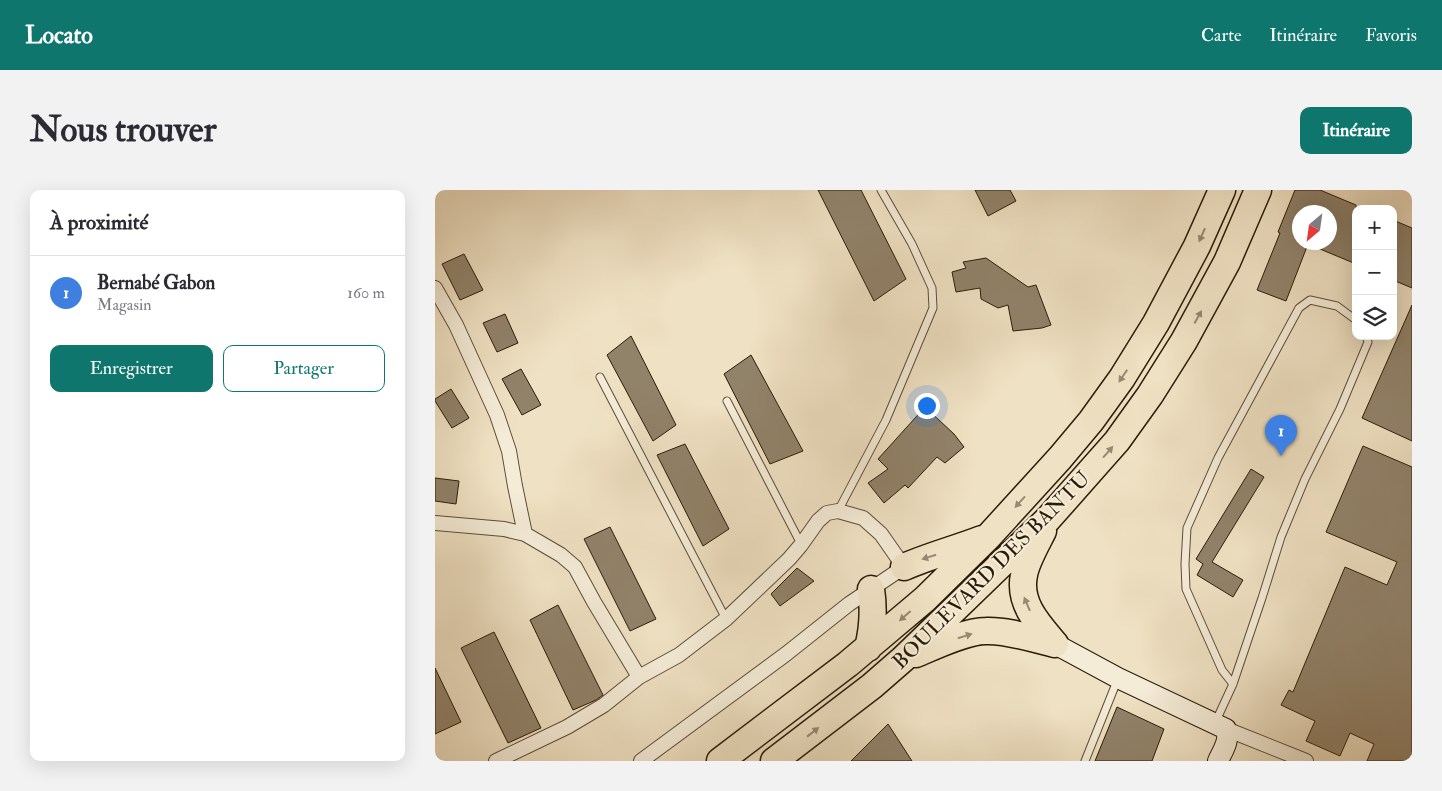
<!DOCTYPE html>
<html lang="fr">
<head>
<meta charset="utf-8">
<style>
	:root { --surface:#fff; --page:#f2f2f3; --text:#2b2b33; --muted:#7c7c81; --line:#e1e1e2; --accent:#0f766e }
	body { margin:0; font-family:"IM FELL Double Pica",serif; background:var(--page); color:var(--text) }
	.controls { position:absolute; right:15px; top:15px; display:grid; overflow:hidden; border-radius:10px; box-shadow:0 5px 20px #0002 }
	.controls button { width:45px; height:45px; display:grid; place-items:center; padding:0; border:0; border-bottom:1px solid var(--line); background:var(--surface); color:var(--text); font:25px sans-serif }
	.compass { position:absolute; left:857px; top:15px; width:45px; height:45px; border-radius:50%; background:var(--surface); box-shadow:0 5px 20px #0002; rotate:209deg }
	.you { position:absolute; left:491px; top:215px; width:18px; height:18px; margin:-12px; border:4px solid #fff; border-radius:50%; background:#1a73e8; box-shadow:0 0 0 8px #1a73e833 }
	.badge { display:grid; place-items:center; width:32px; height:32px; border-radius:50%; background:var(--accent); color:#fff; font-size:16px; font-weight:700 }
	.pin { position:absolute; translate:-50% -41px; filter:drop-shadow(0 1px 2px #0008) }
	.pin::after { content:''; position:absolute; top:26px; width:18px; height:15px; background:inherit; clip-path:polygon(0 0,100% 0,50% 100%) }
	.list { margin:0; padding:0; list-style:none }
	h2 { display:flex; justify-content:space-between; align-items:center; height:65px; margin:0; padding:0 20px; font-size:21px }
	h2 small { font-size:16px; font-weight:400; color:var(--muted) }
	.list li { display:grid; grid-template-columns:32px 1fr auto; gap:15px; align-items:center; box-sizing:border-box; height:75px; padding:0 20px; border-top:1px solid var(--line) }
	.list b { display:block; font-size:19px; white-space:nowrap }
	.list p { margin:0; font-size:16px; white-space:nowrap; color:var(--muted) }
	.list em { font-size:16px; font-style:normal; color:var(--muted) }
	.actions { display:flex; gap:10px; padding:15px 20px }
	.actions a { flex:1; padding:11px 0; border:1px solid var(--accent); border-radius:10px; text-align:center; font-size:18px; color:var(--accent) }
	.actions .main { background:var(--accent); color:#fff }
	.icon { flex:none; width:28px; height:28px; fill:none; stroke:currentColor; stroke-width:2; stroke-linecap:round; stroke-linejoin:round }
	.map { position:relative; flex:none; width:977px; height:571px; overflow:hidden; border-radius:10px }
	header { display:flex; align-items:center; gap:30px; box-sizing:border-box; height:70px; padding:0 25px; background:var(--accent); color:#fff }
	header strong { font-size:24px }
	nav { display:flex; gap:28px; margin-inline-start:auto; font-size:18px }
	.intro { display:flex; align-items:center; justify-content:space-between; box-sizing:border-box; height:120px; padding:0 30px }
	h1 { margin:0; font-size:35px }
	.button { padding:12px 22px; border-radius:10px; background:var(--accent); color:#fff; font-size:18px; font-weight:700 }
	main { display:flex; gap:30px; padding:0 30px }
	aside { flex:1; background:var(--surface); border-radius:10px; box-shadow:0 5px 20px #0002 }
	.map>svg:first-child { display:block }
	.building { fill:#91826a; stroke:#2b1c09; fill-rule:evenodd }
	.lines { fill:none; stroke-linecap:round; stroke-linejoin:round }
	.lane-casing { stroke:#5c4d38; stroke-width:9 }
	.street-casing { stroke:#5c4d38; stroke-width:16 }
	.secondary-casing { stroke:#2b1c09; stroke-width:22 }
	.highway-casing { stroke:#2b1c09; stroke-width:29 }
	.lane { stroke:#f5ecd8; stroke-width:7 }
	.street { stroke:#f5ecd8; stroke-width:14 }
	.secondary { stroke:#f5ecd8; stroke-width:20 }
	.highway { stroke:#efe1c3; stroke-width:26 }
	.oneway { fill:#97886f }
	.labels { text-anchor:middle; stroke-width:4; stroke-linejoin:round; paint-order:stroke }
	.street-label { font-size:21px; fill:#2b1c09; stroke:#f5ecd8 }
</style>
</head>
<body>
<header>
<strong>Locato</strong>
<nav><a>Carte</a><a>Itinéraire</a><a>Favoris</a></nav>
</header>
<div class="intro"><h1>Nous trouver</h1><a class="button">Itinéraire</a></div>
<main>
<aside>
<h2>À proximité<small></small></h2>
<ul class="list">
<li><span class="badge" style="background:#3f7fe0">1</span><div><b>Bernabé Gabon</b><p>Magasin</p></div><em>160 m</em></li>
</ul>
<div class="actions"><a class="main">Enregistrer</a><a>Partager</a></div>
</aside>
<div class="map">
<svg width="977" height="571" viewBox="0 0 977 571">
	<rect width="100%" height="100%" fill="#efe1c3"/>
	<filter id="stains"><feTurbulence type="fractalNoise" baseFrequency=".004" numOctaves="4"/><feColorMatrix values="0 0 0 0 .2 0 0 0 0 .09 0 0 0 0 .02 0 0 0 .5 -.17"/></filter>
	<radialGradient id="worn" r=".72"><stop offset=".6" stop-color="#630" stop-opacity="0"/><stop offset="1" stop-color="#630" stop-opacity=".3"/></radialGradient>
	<path class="building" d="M 383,0 L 426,0 L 471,89 L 439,111 Z
		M 540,0 L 575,0 L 581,11 L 553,26 Z
		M 860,0 L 885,0 L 921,15 L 921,74 L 873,54 L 851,111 L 822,100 L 845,43 L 843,42 ZM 864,22 L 894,22 L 894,52 L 864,52 Z
		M 958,30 L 977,38 L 977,98 L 958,90 Z
		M 29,64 L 48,100 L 25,110 L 7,74 Z
		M 551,68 L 593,97 L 601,95 L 616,135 L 607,138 L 578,141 L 573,115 L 563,118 L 546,109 L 545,98 L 521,102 L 517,82 L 531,78 L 528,72 Z
		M 977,115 L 977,251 L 927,228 Z
		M 70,124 L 83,153 L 62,162 L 48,133 Z
		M 196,146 L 241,235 L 218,251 L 172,165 Z
		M 316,165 L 368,261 L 335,274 L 289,184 Z
		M 86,179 L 106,215 L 87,225 L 67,189 Z
		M 16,199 L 34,228 L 17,238 L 0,211 L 0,209 Z
		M 490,217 L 519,244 L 529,257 L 510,273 L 502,267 L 473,298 L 470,295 L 449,313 L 433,293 L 453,279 L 443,269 Z
		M 250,254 L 294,339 L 268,356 L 222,265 Z
		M 928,256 L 977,277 L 977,571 L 932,571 L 939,554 L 915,543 L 905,566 L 871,551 L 880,531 L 846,515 L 854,500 L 858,502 L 910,377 L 952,395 L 962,372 L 891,342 Z
		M 816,279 L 829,287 L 777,372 L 808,390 L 798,407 L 762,385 L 768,374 L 761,369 Z
		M 0,288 L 24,291 L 21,314 L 0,311 Z
		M 175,337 L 221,429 L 195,441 L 149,349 Z
		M 362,378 L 379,391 L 345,416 L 336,404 Z
		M 123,415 L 168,505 L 161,510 L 138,520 L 95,430 Z
		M 59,442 L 106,538 L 73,553 L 26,458 Z
		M 0,478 L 26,532 L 0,544 Z
		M 682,517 L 729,539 L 717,571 L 660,571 Z
		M 453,534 L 477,571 L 416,571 Z"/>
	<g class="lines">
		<g class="lane-casing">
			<path id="lane" d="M 165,187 L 291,429
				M 292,211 L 366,354
				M 403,321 L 451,230 L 498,118 L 497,98 L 477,54 L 446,0
				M 798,494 L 787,480 L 751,399 L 750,374 L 752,338 L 783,268 L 864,118 L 875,110 L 902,116 L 921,130
				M 780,533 L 798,494 L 827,408 L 846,347 L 870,289 L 905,219 L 933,152 L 931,146
				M 650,571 L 682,491"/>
		</g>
		<g class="street-casing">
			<path id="street" d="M 0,98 L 21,135 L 62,225 L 74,261 L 80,296 L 90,344
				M 0,333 L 69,339 L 90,344 L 126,365 L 140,377 L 159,412 L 204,487 L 244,465 L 291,429 L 354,369 L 366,355 L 383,331 L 392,323 L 403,321 L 428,328 L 446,344 L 469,377 L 414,414 L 351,464 L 206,571
				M 791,539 L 871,571
				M 61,571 L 132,537 L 169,515 L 204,487"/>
		</g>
		<g class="secondary-casing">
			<path id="secondary" d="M 620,454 L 683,488 L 791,539 C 795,551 788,560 783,571"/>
		</g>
		<g class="highway-casing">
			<path id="highway" d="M 608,341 C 602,353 591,372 589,385 C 583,413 603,434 620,454
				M 469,377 C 494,366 521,359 547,349
				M 433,458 C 438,438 439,419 436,399
				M 481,464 C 500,456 531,441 551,441 C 572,440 599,449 620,454
				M 285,571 L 413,474 L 490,409 L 553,347 L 625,268 L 656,231 L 687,188 L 721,133 L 762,56 L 787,0
				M 339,571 L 437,496 L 468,469 L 613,329 L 682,251 L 715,205 L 749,151 L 792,72 L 823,0"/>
		</g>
		<use href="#lane" class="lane"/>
		<use href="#street" class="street"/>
		<use href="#secondary" class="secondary"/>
		<use href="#highway" class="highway"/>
	</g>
	<defs><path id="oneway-solid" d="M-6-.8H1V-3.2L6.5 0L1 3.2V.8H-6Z" transform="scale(1.25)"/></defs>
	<g class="oneway">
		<use href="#oneway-solid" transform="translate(767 45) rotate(114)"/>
		<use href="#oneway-solid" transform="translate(763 127) rotate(-61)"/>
		<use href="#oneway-solid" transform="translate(688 186) rotate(124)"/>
		<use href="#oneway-solid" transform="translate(673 262) rotate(-49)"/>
		<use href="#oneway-solid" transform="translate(585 312) rotate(132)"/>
		<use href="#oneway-solid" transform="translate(494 367) rotate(162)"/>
		<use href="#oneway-solid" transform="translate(592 414) rotate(-113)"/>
		<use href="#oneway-solid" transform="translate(470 426) rotate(139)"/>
		<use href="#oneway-solid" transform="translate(530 446) rotate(-17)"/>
		<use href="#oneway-solid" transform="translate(378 542) rotate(-38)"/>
	</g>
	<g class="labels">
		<g class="street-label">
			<text transform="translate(556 380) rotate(-45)" y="7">BOULEVARD DES BANTU</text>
		</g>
	</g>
	<rect width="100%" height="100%" filter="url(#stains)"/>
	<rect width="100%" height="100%" fill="url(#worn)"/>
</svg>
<div class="controls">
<button>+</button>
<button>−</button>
<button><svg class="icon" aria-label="layers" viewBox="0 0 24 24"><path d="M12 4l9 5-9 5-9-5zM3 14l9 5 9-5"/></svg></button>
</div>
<svg class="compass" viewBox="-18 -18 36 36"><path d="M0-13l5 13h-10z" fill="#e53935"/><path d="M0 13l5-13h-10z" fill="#7c7c81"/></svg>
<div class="you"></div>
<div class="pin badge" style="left:846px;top:266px;background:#3f7fe0">1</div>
</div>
</main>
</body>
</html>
